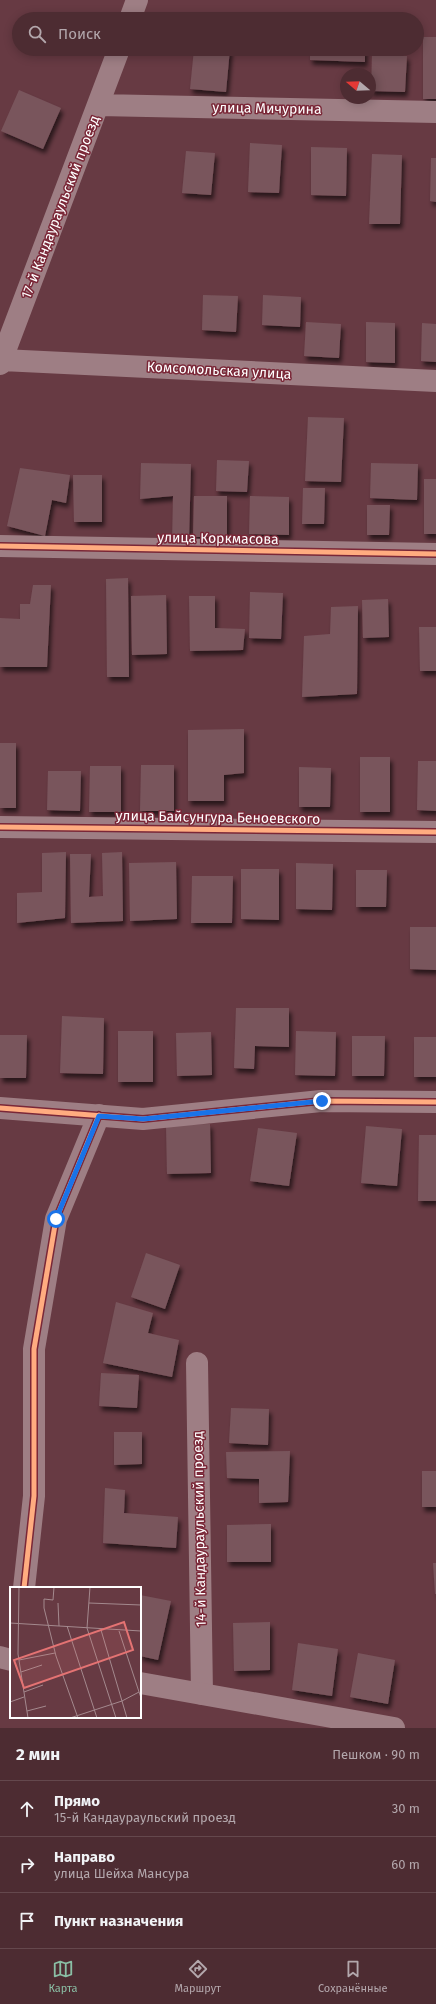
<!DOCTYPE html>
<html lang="ru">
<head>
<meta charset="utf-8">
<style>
	:root { --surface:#4d2c32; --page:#57383e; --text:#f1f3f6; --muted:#b3a7ac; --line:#64484d; --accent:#8abfa5 }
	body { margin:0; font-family:"Fira Sans",sans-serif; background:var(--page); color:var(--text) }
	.compass { position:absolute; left:340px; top:68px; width:36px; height:36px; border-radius:50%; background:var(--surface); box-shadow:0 2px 10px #0003; rotate:289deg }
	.stop { position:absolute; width:12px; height:12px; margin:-9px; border:3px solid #1a73e8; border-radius:50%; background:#fff }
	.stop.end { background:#1a73e8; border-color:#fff; box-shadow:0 1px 4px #0008 }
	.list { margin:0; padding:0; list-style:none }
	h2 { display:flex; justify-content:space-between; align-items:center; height:52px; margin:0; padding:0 16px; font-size:17px }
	h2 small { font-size:13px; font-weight:400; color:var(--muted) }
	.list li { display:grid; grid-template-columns:26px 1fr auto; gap:12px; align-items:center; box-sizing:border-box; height:56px; padding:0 16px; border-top:1px solid var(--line) }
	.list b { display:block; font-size:15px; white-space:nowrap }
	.list p { margin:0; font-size:13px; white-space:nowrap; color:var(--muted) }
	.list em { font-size:13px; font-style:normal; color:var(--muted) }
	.icon { flex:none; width:22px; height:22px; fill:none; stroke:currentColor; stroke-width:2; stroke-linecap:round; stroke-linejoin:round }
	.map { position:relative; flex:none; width:436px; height:1728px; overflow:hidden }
	.search { position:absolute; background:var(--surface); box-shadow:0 2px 10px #0003; left:12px; right:12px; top:12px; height:44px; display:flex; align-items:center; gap:10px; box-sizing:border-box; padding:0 14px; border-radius:22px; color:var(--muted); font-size:15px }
	.sheet { height:220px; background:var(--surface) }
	nav { display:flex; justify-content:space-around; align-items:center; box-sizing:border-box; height:56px; border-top:1px solid var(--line); background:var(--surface); font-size:11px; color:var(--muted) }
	nav a { display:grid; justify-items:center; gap:2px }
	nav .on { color:var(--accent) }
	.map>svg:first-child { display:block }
	.building { fill:#79555c; filter:url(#shadow) }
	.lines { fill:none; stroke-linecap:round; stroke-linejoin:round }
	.minor { stroke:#9e7e84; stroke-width:22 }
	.tertiary { stroke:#9e7e84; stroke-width:22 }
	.cycleway-casing { stroke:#7a2737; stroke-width:8 }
	.cycleway { stroke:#ffac80; stroke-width:5 }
	.route { stroke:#1a73e8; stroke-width:5 }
	.labels { text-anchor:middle; stroke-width:3; stroke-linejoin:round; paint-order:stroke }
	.street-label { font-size:14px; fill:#fff; stroke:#7a2737 }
	.inset-road { fill:none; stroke:#a4898e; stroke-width:1 }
	.view { fill:#e47373; fill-opacity:0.15; stroke:#e47373; stroke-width:2 }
	.inset-edge { fill:none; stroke:#fff; stroke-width:2 }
</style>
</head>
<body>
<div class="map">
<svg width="436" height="1728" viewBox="0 0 436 1728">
	<defs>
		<filter id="shadow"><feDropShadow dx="2.5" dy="4.5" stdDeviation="2" flood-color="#0009"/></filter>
	</defs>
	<rect width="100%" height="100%" fill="#673a43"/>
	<path class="building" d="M 311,17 L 328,18 L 328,19 L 311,19 Z
		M 423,37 L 436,37 L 436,99 L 423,99 Z
		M 194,49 L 230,49 L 226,92 L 190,89 Z
		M 310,49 L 365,49 L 365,62 L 310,60 Z
		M 372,55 L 407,56 L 405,92 L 371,91 Z
		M 19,90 L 61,108 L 43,149 L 1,131 Z
		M 250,143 L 282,145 L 279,193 L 248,192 Z
		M 311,147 L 347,148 L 346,196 L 311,195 Z
		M 186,151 L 215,153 L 211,195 L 182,193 Z
		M 372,154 L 402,155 L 400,224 L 369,224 Z
		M 431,158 L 436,158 L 436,202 L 430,201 Z
		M 203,295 L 238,296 L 236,332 L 202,330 Z
		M 263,295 L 301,297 L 300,327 L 262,325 Z
		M 306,322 L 341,324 L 339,358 L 304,356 Z
		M 366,322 L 395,323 L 395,363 L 366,362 Z
		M 422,323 L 436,324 L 436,362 L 421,361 Z
		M 308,417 L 344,418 L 341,482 L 305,481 Z
		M 217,460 L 249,461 L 247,492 L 216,491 Z
		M 141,463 L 191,464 L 189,542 L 172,544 L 173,496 L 140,499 Z
		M 371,463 L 418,464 L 417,500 L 370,498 Z
		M 20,468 L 70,475 L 66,503 L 52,500 L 45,536 L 7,526 Z
		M 73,475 L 102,475 L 102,522 L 74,522 Z
		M 424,479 L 436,479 L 436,534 L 424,534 Z
		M 303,488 L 325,488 L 324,524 L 302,524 Z
		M 194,496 L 227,496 L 227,537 L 193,537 Z
		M 250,496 L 289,497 L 289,535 L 249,534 Z
		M 367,505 L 390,505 L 389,535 L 367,535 Z
		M 128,578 L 129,677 L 107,677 L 106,579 Z
		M 33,585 L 51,585 L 47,667 L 0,667 L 0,618 L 20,619 L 20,604 L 30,604 Z
		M 250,592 L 283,593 L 281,639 L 249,638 Z
		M 166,595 L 167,654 L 132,655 L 131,596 Z
		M 189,596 L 215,596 L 215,628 L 245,629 L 243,650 L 190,651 Z
		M 388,599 L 389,637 L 363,638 L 362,600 Z
		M 358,606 L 357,694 L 302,697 L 304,636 L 330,634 L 331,607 Z
		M 419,627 L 436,627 L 436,671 L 420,671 Z
		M 244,729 L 244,773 L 224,775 L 224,801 L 188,801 L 188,730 Z
		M 0,743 L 16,743 L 16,808 L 0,808 Z
		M 360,757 L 390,757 L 390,812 L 360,812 Z
		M 418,761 L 436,761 L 436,811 L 417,810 Z
		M 141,765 L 174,765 L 174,811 L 140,811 Z
		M 90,766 L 121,766 L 121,812 L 89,812 Z
		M 299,767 L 331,768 L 330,807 L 299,807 Z
		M 48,771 L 81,771 L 80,811 L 47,810 Z
		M 66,852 L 65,918 L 17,923 L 17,893 L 42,892 L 42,853 Z
		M 122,852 L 123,921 L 71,923 L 70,854 L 91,854 L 89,897 L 103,896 L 102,853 Z
		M 176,862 L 177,919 L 130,921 L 129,863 Z
		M 296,863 L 333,864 L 332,910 L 296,909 Z
		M 241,869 L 279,869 L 279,920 L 241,919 Z
		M 356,870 L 387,870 L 386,907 L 356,907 Z
		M 192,876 L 233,876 L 232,923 L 191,923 Z
		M 410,927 L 436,927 L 436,970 L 410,969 Z
		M 236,1008 L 289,1008 L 289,1047 L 255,1046 L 254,1069 L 234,1068 Z
		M 62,1016 L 104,1018 L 103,1074 L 60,1073 Z
		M 118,1031 L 153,1031 L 153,1082 L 118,1082 Z
		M 296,1031 L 336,1032 L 335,1076 L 295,1075 Z
		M 211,1032 L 212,1075 L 177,1076 L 176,1033 Z
		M 0,1035 L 27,1035 L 26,1078 L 0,1078 Z
		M 352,1036 L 385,1036 L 384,1076 L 352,1076 Z
		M 414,1037 L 436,1037 L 436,1077 L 414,1077 Z
		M 210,1124 L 211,1173 L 167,1174 L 166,1125 Z
		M 366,1126 L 402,1129 L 397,1186 L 361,1183 Z
		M 258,1128 L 297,1133 L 289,1186 L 250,1181 Z
		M 419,1135 L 436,1135 L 436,1201 L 418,1201 Z
		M 146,1253 L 180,1265 L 165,1309 L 131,1297 Z
		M 116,1302 L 153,1313 L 148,1333 L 179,1340 L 172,1377 L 103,1363 Z
		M 101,1373 L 139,1375 L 137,1408 L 99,1406 Z
		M 231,1408 L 269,1409 L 268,1445 L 229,1443 Z
		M 114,1432 L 142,1432 L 142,1464 L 114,1465 Z
		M 290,1451 L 288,1502 L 259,1503 L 259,1479 L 227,1478 L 226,1452 Z
		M 422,1471 L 436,1471 L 436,1507 L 422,1507 Z
		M 105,1488 L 125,1490 L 124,1513 L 178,1517 L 176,1548 L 103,1543 Z
		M 271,1524 L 271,1562 L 227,1562 L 227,1525 Z
		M 433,1563 L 436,1563 L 436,1594 L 435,1594 Z
		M 140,1595 L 171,1601 L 158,1660 L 140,1656 Z
		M 270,1622 L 270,1670 L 234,1671 L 233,1623 Z
		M 298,1643 L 338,1649 L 332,1696 L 292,1690 Z
		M 358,1653 L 395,1660 L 388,1704 L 350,1697 Z"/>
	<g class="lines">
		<path class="minor" d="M 130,19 L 137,0
			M 99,105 L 436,112
			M 2,360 L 436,381
			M 0,364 L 119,49
			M 0,546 L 436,554
			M 0,827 L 436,832
			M 0,1108 L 143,1119 L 321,1101 L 436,1102
			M 197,1363 L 202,1694
			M 24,1588 L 34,1496 L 34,1349 L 56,1219 L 99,1115"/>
		<path class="tertiary" d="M 0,1657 L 11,1660
			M 140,1683 L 394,1728"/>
		<g class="cycleway-casing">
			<path id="cycleway" d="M 0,546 L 436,554
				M 0,827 L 436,832
				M 0,1108 L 143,1119 L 321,1101 L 436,1102
				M 24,1588 L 34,1496 L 34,1349 L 56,1219 L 99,1115"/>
		</g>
		<use href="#cycleway" class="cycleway"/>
	</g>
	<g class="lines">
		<path class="route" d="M 56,1219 L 99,1116 L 143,1119 L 322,1101"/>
	</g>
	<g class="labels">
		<g class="street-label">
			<text transform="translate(267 108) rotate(1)" y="5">улица Мичурина</text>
			<text transform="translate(60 207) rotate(-69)" y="5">17-й Кандаураульский проезд</text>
			<text transform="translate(219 370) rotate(3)" y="5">Комсомольская улица</text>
			<text transform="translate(218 538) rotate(1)" y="5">улица Коркмасова</text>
			<text transform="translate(218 817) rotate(1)" y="5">улица Байсунгура Беноевского</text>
			<text transform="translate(199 1529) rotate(-91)" y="5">14-й Кандаураульский проезд</text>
		</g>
	</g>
	<g transform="translate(10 1587)">
		<rect width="131" height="131" fill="#673a43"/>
		<path class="inset-road" d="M 9,0 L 8,67 L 18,131M 44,0 L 43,13 L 34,12 L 34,21 L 46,69 L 68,131M 80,0 L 77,41 L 106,131M 48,16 L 49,39M 79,16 L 131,18M 0,36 L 131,44M 57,39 L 87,131M 91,43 L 117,131M 109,44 L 131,111M 9,73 L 45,66M 11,85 L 32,78M 14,105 L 33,98M 0,115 L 14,110M 17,124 L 36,119M 60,131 L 112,114 L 129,105"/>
		<path class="view" d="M 114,35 L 123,63 L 14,101 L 4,73 Z"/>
		<rect width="131" height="131" class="inset-edge"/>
	</g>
</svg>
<svg class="compass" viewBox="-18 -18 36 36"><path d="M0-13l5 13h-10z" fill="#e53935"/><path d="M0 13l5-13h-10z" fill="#b3a7ac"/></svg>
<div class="stop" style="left:56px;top:1219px"></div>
<div class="stop end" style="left:322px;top:1101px"></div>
<div class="search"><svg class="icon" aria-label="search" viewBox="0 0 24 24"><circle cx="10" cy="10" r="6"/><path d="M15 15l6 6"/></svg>Поиск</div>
</div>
<section class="sheet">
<h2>2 мин<small>Пешком · 90 m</small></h2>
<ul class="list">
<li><svg class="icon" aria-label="ahead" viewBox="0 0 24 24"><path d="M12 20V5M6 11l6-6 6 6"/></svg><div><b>Прямо</b><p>15-й Кандаураульский проезд</p></div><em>30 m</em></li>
<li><svg class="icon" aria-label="right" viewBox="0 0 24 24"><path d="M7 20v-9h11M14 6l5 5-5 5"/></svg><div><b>Направо</b><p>улица Шейха Мансура</p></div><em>60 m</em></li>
<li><svg class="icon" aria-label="arrive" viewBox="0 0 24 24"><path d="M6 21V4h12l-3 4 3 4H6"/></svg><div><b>Пункт назначения</b></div></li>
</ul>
</section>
<nav>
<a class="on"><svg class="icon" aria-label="map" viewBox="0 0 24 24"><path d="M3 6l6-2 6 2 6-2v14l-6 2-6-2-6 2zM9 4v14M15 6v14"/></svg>Карта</a>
<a><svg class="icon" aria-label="directions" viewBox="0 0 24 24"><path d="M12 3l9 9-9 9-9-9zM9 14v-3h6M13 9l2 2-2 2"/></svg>Маршрут</a>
<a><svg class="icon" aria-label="saved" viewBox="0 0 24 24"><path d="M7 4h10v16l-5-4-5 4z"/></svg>Сохранённые</a>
</nav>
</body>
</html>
